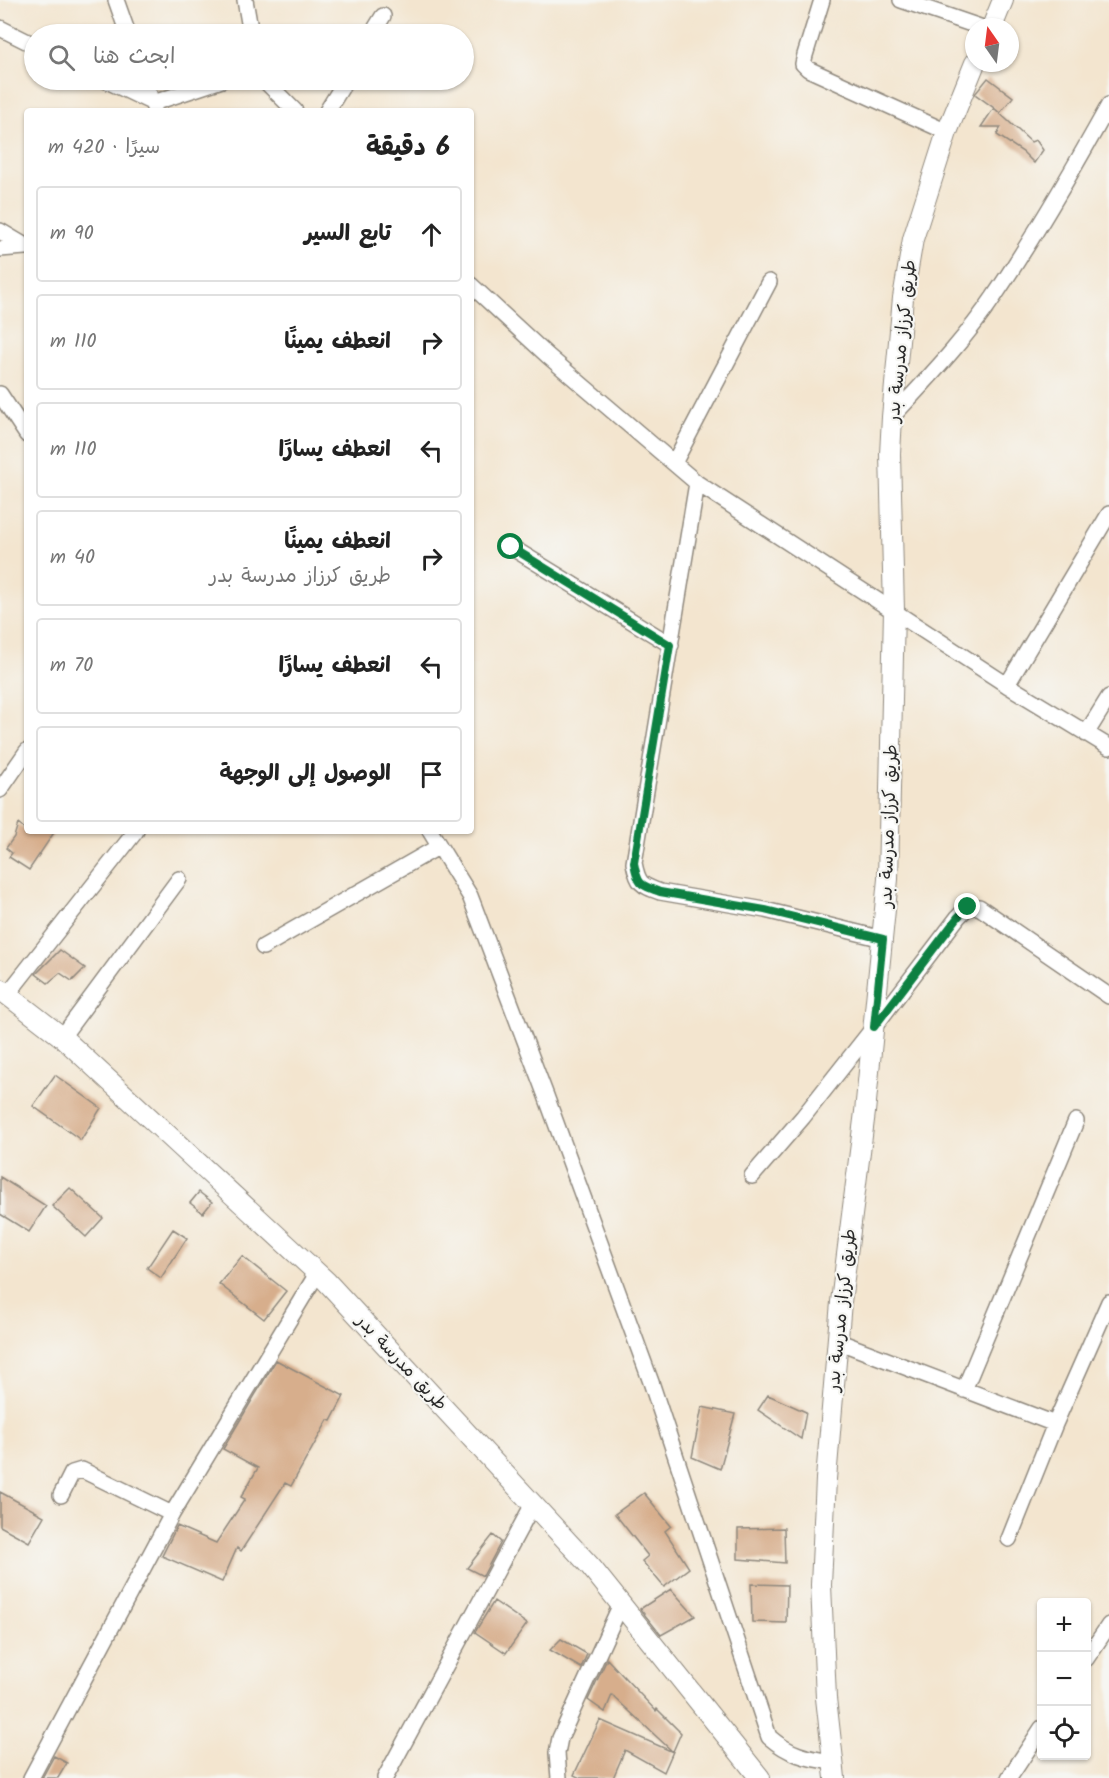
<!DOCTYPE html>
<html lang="ar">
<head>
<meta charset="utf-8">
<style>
	:root { --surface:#fff; --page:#f6f6f6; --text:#222; --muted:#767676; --line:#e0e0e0 }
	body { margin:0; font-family:Kalam,"Playpen Sans Arabic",sans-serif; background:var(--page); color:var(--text); direction:rtl }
	.controls { position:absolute; right:18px; bottom:18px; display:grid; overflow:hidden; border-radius:6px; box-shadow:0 2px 4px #0004 }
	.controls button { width:54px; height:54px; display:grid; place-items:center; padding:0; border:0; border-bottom:2px solid var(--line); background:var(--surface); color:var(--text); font:30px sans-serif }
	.compass { position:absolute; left:965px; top:18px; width:54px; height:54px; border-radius:50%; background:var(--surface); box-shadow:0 2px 4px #0004; rotate:346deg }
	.stop { position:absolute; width:18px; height:18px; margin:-14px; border:4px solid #0b8043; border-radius:50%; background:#fff }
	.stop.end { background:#0b8043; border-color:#fff; box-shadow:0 2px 6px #0008 }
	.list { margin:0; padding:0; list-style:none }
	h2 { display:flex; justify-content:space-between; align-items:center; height:78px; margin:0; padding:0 24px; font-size:26px }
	h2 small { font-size:20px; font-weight:400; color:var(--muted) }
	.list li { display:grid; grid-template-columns:39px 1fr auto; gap:18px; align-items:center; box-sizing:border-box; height:96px; margin:0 12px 12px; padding:0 12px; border:2px solid var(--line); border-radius:6px }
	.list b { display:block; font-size:22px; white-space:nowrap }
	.list p { margin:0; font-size:20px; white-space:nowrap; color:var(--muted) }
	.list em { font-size:20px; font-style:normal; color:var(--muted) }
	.icon { flex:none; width:33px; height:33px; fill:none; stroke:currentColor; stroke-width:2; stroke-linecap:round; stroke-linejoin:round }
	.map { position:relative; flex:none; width:1109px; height:1778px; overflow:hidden; direction:ltr }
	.search { position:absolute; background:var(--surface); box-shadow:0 2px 4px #0004; left:24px; top:24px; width:450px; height:66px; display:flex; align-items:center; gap:15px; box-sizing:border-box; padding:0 21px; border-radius:33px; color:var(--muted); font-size:22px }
	.panel { position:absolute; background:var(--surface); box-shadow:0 2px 4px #0004; left:24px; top:108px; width:450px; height:726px; border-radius:6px; direction:rtl }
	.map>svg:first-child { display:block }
	.building { fill:#d7ae8c }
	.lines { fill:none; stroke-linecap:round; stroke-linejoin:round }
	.street-casing { stroke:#8f887d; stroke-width:18 }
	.secondary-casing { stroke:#8f887d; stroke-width:22 }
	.street { stroke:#fff; stroke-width:15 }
	.secondary { stroke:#fff; stroke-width:20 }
	.route { stroke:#0b8043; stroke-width:8 }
	.labels { text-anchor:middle; stroke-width:4.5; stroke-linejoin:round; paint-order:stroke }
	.street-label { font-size:18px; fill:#2b2b2b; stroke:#f6f6f2 }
</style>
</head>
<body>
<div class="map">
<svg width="1109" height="1778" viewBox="0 0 1109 1778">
	<rect width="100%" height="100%" fill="#f6f6f2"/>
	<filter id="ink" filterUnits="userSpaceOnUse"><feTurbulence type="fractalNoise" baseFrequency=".0167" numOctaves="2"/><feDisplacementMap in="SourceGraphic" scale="12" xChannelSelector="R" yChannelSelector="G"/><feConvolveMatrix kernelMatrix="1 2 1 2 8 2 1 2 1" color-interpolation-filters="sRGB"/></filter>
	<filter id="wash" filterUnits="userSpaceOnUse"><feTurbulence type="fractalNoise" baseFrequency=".008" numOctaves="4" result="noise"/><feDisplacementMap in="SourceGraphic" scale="24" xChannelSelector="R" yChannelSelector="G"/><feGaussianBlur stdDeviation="1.35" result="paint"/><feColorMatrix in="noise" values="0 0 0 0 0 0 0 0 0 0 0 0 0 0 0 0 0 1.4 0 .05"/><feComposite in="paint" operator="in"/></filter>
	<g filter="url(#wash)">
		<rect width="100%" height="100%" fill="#f3e5cf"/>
		<g id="blocks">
			<path class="building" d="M 988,78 L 1013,97 L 1000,113 L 994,108 L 1031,142 L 1036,140 L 1043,150 L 1034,163 L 1023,152 L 997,135 L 1001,127 L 981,127 L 994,108 L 975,94 Z
				M 18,824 L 27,831 L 55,831 L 29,870 L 9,857 L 12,853 L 6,848 L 14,837 Z
				M 60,950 L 85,968 L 72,981 L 60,973 L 48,983 L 36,974 Z
				M 55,1075 L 101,1108 L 81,1140 L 33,1106 Z
				M 0,1177 L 46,1206 L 29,1232 L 0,1214 Z
				M 70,1188 L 103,1218 L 86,1237 L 52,1206 Z
				M 199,1192 L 212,1202 L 203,1213 L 190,1203 Z
				M 173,1229 L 187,1238 L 161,1278 L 147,1268 Z
				M 242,1256 L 286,1291 L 264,1319 L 219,1284 Z
				M 276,1360 L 344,1396 L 331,1421 L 328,1420 L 291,1486 L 285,1483 L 241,1551 L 237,1548 L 222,1582 L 162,1556 L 177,1526 L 216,1543 L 245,1499 L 241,1497 L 258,1468 L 223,1449 Z
				M 768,1395 L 806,1412 L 801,1439 L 758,1410 Z
				M 702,1407 L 735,1414 L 720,1469 L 692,1457 Z
				M 0,1492 L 44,1516 L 29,1542 L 0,1526 Z
				M 644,1493 L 671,1526 L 665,1531 L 689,1568 L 664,1587 L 642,1561 L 648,1556 L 615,1514 Z
				M 784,1528 L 785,1563 L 738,1559 L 738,1529 Z
				M 493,1535 L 501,1542 L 483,1576 L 467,1568 Z
				M 751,1584 L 787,1585 L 786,1623 L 752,1622 Z
				M 671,1589 L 695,1616 L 661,1635 L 640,1609 Z
				M 494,1601 L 527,1624 L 506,1653 L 475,1632 Z
				M 561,1639 L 587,1654 L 581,1668 L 550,1650 Z
				M 607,1659 L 656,1711 L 657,1709 L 681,1733 L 664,1772 L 625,1750 L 613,1778 L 580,1778 L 574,1775 L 600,1720 L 673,1752 L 612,1695 L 605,1712 L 588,1700 Z
				M 54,1756 L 67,1763 L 58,1778 L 42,1778 Z"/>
		</g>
	</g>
	<g filter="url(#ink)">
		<use href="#blocks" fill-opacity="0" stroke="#8f887d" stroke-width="1.5"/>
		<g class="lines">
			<g class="street-casing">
				<path id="street" d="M 116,0 L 128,34
					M 245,0 L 251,34
					M 822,0 L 805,55 L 803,64 L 808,69 L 947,132
					M 901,0 L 980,27
					M 0,28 L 34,45
					M 372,34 L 383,16
					M 105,80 L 153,103 L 222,80
					M 144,80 L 154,108
					M 264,80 L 295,111
					M 327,111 L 346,80
					M 0,231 L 27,247
					M 0,249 L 25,247
					M 471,285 L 548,356 L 697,483 L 1007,685 L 1109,747
					M 0,394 L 27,435
					M 892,417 C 927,379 964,341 993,298 C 1035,236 1073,170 1109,105
					M 674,463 L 769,282
					M 697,483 L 634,863 C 638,884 641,885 660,892 L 765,910 L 883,939
					M 511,547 L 671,645
					M 1007,685 L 1109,514
					M 1086,734 L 1109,697
					M 0,790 L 27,751
					M 430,831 L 470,896 L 546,1096 L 651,1382 L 769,1737 C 790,1755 806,1758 832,1762
					M 263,947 L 438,847
					M 7,995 L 136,831
					M 62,1037 L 179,879
					M 752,1176 L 803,1117 L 874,1027 L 958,917 L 968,907 L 979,907 L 1109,996
					M 837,1341 L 1055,1424
					M 964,1390 L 1076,1121
					M 61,1495 L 72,1473 L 82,1470 L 172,1514
					M 1009,1539 L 1055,1424 L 1109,1302
					M 1086,1659 L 1109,1625
					M 31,1778 L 172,1514 L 318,1272
					M 385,1778 L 533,1504
					M 559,1778 L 557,1753 L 560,1738 L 621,1604
					M 1009,1778 L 1042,1728"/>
			</g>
			<g class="secondary-casing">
				<path id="secondary" d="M 992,27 L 1003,0
					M 0,989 L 62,1037 L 326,1281 L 591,1567 L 760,1778
					M 835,1778 L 826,1698 L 821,1585 L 826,1479 L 841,1302 L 865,1112 L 888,879 L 894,610 L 890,454 L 892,417 L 903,298 L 913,239 L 947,132 L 975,63"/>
			</g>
			<use href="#street" class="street"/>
			<use href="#secondary" class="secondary"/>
		</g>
	</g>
	<g class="lines" filter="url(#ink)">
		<path class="route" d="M 511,547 L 670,645 L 634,863 C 638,885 640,885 660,892 L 765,910 L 883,939 L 874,1027 L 958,917 L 968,907"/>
	</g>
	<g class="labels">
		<g class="street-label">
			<text transform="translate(901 341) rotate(-84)" y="6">طريق كرزاز مدرسة بدر</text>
			<text transform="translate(888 826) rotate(-88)" y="6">طريق كرزاز مدرسة بدر</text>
			<text transform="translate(841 1310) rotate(-84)" y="6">طريق كرزاز مدرسة بدر</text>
			<text transform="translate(402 1362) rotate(47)" y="6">طريق مدرسة بدر</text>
		</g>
	</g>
</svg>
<div class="controls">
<button>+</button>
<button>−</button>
<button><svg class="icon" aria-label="locate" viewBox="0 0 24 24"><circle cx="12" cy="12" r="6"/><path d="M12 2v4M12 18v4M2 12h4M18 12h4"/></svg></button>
</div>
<svg class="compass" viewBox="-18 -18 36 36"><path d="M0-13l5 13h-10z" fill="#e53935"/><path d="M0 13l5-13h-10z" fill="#767676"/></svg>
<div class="stop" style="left:511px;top:547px"></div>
<div class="stop end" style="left:968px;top:907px"></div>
<div class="search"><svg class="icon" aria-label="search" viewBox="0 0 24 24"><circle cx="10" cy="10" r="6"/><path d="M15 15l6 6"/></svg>ابحث هنا</div>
<section class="panel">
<h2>6 دقيقة<small>سيرًا · 420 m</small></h2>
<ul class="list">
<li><svg class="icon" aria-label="ahead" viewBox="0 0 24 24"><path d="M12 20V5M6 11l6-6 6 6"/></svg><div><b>تابع السير</b></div><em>90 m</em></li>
<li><svg class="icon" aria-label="right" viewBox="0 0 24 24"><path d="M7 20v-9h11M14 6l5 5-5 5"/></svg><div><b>انعطف يمينًا</b></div><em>110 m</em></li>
<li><svg class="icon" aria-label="left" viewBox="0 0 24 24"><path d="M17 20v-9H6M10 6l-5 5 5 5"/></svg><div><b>انعطف يسارًا</b></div><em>110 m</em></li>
<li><svg class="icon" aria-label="right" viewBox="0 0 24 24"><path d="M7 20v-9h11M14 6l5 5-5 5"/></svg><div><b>انعطف يمينًا</b><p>طريق كرزاز مدرسة بدر</p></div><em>40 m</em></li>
<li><svg class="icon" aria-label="left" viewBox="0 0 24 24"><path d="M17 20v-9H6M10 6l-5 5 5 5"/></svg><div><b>انعطف يسارًا</b></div><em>70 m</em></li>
<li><svg class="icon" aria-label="arrive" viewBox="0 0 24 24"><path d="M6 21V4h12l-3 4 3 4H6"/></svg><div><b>الوصول إلى الوجهة</b></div></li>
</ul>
</section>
</div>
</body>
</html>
